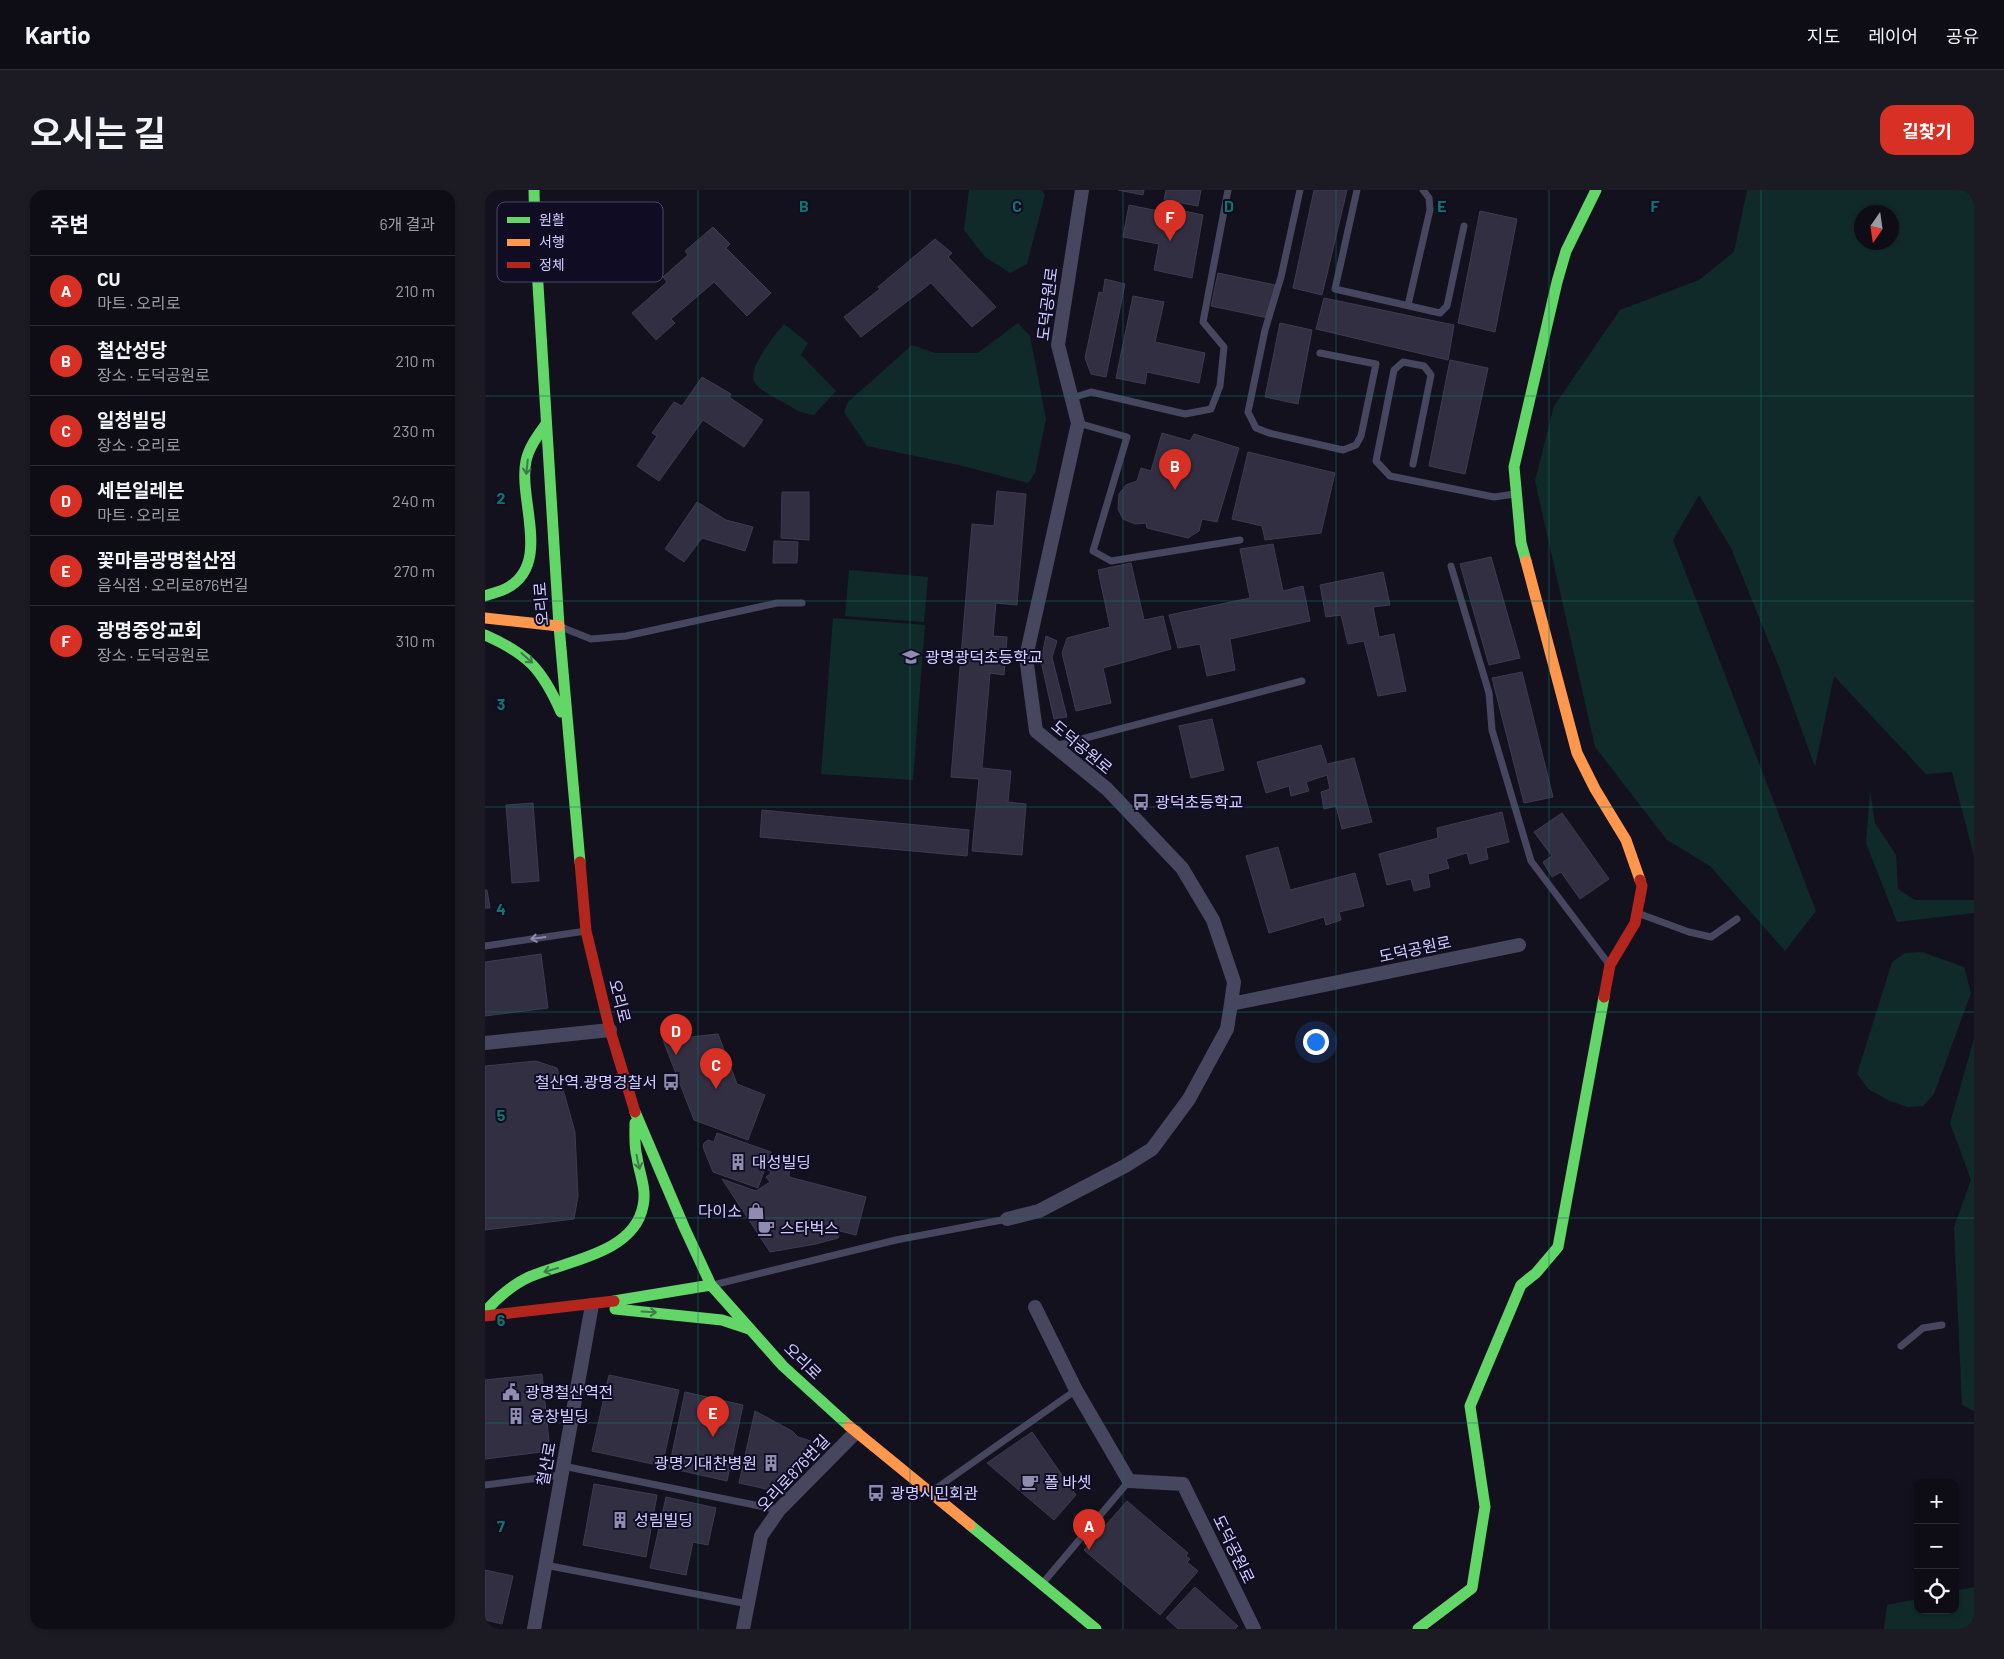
<!DOCTYPE html>
<html lang="ko">
<head>
<meta charset="utf-8">
<style>
	:root { --surface:#0e0d16; --page:#1c1b23; --text:#f1f3f6; --muted:#9b9ca1; --line:#2e2d35; --accent:#d93025 }
	body { margin:0; font-family:Barlow,"Noto Sans KR",sans-serif; background:var(--page); color:var(--text) }
	.controls { position:absolute; right:15px; bottom:15px; display:grid; overflow:hidden; border-radius:10px; box-shadow:0 1px 4px #0004 }
	.controls button { width:45px; height:45px; display:grid; place-items:center; padding:0; border:0; border-bottom:1px solid var(--line); background:var(--surface); color:var(--text); font:25px sans-serif }
	.compass { position:absolute; left:1369px; top:15px; width:45px; height:45px; border-radius:50%; background:var(--surface); box-shadow:0 1px 4px #0004; rotate:193deg }
	.you { position:absolute; left:830px; top:851px; width:18px; height:18px; margin:-12px; border:4px solid #fff; border-radius:50%; background:#1a73e8; box-shadow:0 0 0 8px #1a73e833 }
	.badge { display:grid; place-items:center; width:32px; height:32px; border-radius:50%; background:var(--accent); color:#fff; font-size:16px; font-weight:700 }
	.pin { position:absolute; translate:-50% -41px; filter:drop-shadow(0 1px 2px #0008) }
	.pin::after { content:''; position:absolute; top:26px; width:18px; height:15px; background:inherit; clip-path:polygon(0 0,100% 0,50% 100%) }
	.list { margin:0; padding:0; list-style:none }
	h2 { display:flex; justify-content:space-between; align-items:center; height:65px; margin:0; padding:0 20px; font-size:21px }
	h2 small { font-size:16px; font-weight:400; color:var(--muted) }
	.list li { display:grid; grid-template-columns:32px 1fr auto; gap:15px; align-items:center; box-sizing:border-box; height:70px; padding:0 20px; border-top:1px solid var(--line) }
	.list b { display:block; font-size:19px; white-space:nowrap }
	.list p { margin:0; font-size:16px; white-space:nowrap; color:var(--muted) }
	.list em { font-size:16px; font-style:normal; color:var(--muted) }
	.icon { flex:none; width:28px; height:28px; fill:none; stroke:currentColor; stroke-width:2; stroke-linecap:round; stroke-linejoin:round }
	.map { position:relative; flex:none; width:1489px; height:1439px; overflow:hidden; border-radius:15px }
	header { display:flex; align-items:center; gap:30px; box-sizing:border-box; height:70px; padding:0 25px; background:var(--surface); border-bottom:1px solid var(--line) }
	header strong { font-size:24px }
	nav { display:flex; gap:28px; margin-inline-start:auto; font-size:18px }
	.intro { display:flex; align-items:center; justify-content:space-between; box-sizing:border-box; height:120px; padding:0 30px }
	h1 { margin:0; font-size:35px }
	.button { padding:12px 22px; border-radius:15px; background:var(--accent); color:#fff; font-size:18px; font-weight:700 }
	main { display:flex; gap:30px; padding:0 30px }
	aside { flex:1; background:var(--surface); border-radius:15px; box-shadow:0 1px 4px #0004 }
	.map>svg:first-child { display:block }
	.green { fill:#102a29; fill-rule:evenodd }
	.building { fill:#312f41; stroke:#3e3b52 }
	.lines { fill:none; stroke-linecap:round; stroke-linejoin:round }
	.lane { stroke:#46465f; stroke-width:7 }
	.street { stroke:#46465f; stroke-width:14 }
	.fast { stroke:#63d668; stroke-width:11 }
	.slow { stroke:#ff974d; stroke-width:11 }
	.jam { stroke:#b3261e; stroke-width:11 }
	.oneway { stroke:#3d7b49 }
	.oneway2 { stroke:#8c8aaf }
	.grid { fill:none; stroke:#0f766e; stroke-width:1; stroke-opacity:0.55 }
	.labels { text-anchor:middle; stroke-width:4; stroke-linejoin:round; paint-order:stroke }
	.street-label { font-size:16px; fill:#d2ceff; stroke:#0f0c23 }
	.poi-label { font-size:16px; fill:#d2ceff; stroke:#0f0c23; text-anchor:start }
	.key { fill:#0f0c23; stroke:#4a4665; stroke-width:1 }
	.key-label { font-size:14px; fill:#d2ceff }
	.grid-label { font-size:16px; text-anchor:middle; font-weight:bold; fill:#0f766e; stroke:#0f0c23; stroke-width:4; stroke-linejoin:round; paint-order:stroke }
</style>
</head>
<body>
<header>
<strong>Kartio</strong>
<nav><a>지도</a><a>레이어</a><a>공유</a></nav>
</header>
<div class="intro"><h1>오시는 길</h1><a class="button">길찾기</a></div>
<main>
<aside>
<h2>주변<small>6개 결과</small></h2>
<ul class="list">
<li><span class="badge">A</span><div><b>CU</b><p>마트 · 오리로</p></div><em>210 m</em></li>
<li><span class="badge">B</span><div><b>철산성당</b><p>장소 · 도덕공원로</p></div><em>210 m</em></li>
<li><span class="badge">C</span><div><b>일청빌딩</b><p>장소 · 오리로</p></div><em>230 m</em></li>
<li><span class="badge">D</span><div><b>세븐일레븐</b><p>마트 · 오리로</p></div><em>240 m</em></li>
<li><span class="badge">E</span><div><b>꽃마름광명철산점</b><p>음식점 · 오리로876번길</p></div><em>270 m</em></li>
<li><span class="badge">F</span><div><b>광명중앙교회</b><p>장소 · 도덕공원로</p></div><em>310 m</em></li>
</ul>
</aside>
<div class="map">
<svg width="1489" height="1439" viewBox="0 0 1489 1439">
	<rect width="100%" height="100%" fill="#13111e"/>
	<path class="green" d="M 484,0 L 557,0 L 560,5 L 542,74 L 525,83 L 500,67 L 479,40 Z
		M 1262,0 L 1489,0 L 1489,666 L 1467,582 L 1441,584 L 1349,486 L 1330,577 L 1294,477 L 1246,358 L 1214,305 L 1188,350 L 1331,721 L 1300,761 L 1225,676 L 1182,650 L 1110,557 L 1050,291 L 1069,216 L 1135,120 L 1214,90 L 1249,62 ZM 1376,22 L 1406,22 L 1406,52 L 1376,52 Z
		M 533,133 L 545,146 L 561,229 L 550,283 L 543,293 L 478,276 L 382,256 L 359,222 L 363,212 L 427,155 L 450,163 L 493,163 Z
		M 299,134 L 323,153 L 316,165 L 351,201 L 329,225 C 316,224 305,216 294,210 C 286,205 273,200 269,191 C 263,177 290,145 299,134 Z
		M 364,380 L 443,387 L 439,432 L 360,426 Z
		M 348,428 L 440,435 L 428,590 L 336,584 Z
		M 1385,600 L 1390,633 L 1411,665 L 1413,699 L 1430,710 L 1489,710 L 1489,723 L 1412,732 L 1381,653 Z
		M 1437,762 L 1479,777 L 1486,803 L 1449,904 L 1438,916 L 1422,917 L 1405,911 L 1383,899 L 1372,884 L 1407,772 L 1420,763 Z
		M 1489,849 L 1489,1221 L 1477,1215 L 1469,1037 L 1486,990 L 1465,933 Z
		M 1489,1397 L 1489,1439 L 1399,1439 L 1402,1415 L 1433,1409 L 1433,1420 L 1470,1420 L 1470,1401 Z"/>
	<path class="building" d="M 633,0 L 659,0 L 658,5 Z
		M 681,0 L 716,0 L 713,16 L 679,10 Z
		M 829,0 L 862,0 L 837,105 L 808,98 Z
		M 644,15 L 698,26 L 699,21 L 718,25 L 707,88 L 669,80 L 674,54 L 638,47 Z
		M 995,21 L 1032,29 L 1010,142 L 973,133 Z
		M 228,37 L 245,54 L 241,58 L 286,103 L 262,126 L 229,92 L 186,129 L 190,133 L 171,150 L 147,123 L 182,92 L 178,87 L 203,65 L 200,61 Z
		M 450,49 L 467,63 L 463,67 L 511,117 L 487,137 L 446,93 L 376,147 L 359,127 L 395,99 L 393,97 Z
		M 733,83 L 790,95 L 783,128 L 726,116 Z
		M 620,89 L 640,94 L 621,187 L 606,184 L 600,168 L 614,102 L 618,103 Z
		M 648,106 L 679,112 L 670,152 L 720,163 L 714,193 L 662,182 L 660,194 L 631,188 Z
		M 839,108 L 969,135 L 963,170 L 831,139 Z
		M 795,133 L 827,140 L 813,214 L 780,207 Z
		M 965,170 L 1003,178 L 980,284 L 944,276 Z
		M 217,187 L 246,204 L 244,207 L 278,230 L 259,257 L 218,230 L 174,291 L 152,276 L 172,246 L 167,243 L 189,212 L 197,216 Z
		M 677,243 L 705,251 L 709,244 L 754,258 L 732,332 L 717,329 L 714,341 L 703,348 L 662,338 L 661,333 L 650,334 L 638,329 L 633,319 L 634,304 L 641,295 L 652,291 L 656,278 L 666,281 Z
		M 763,262 L 850,283 L 836,343 L 780,350 L 777,336 L 747,329 Z
		M 512,301 L 541,304 L 532,415 L 511,413 L 508,446 L 522,447 L 519,485 L 505,483 L 497,578 L 526,581 L 523,612 L 541,614 L 537,665 L 487,661 L 494,589 L 466,587 L 487,334 L 509,336 Z
		M 297,302 L 324,302 L 324,350 L 296,348 Z
		M 212,312 L 241,330 L 268,337 L 260,361 L 217,348 L 199,372 L 180,359 Z
		M 289,351 L 313,352 L 312,373 L 288,373 Z
		M 788,354 L 798,401 L 818,396 L 825,431 L 745,449 L 750,480 L 722,486 L 715,454 L 693,458 L 684,425 L 765,408 L 755,359 Z
		M 1006,367 L 1035,468 L 1004,475 L 975,374 Z
		M 646,373 L 659,430 L 678,426 L 686,459 L 618,478 L 626,513 L 591,521 L 577,463 L 582,448 L 625,437 L 613,380 Z
		M 898,382 L 905,415 L 888,417 L 894,447 L 909,444 L 921,501 L 893,506 L 879,451 L 863,454 L 856,425 L 841,427 L 835,395 Z
		M 561,446 L 572,451 L 567,467 L 582,527 L 569,529 L 556,471 Z
		M 1037,482 L 1068,607 L 1039,613 L 1007,488 Z
		M 727,529 L 739,580 L 706,588 L 694,536 Z
		M 836,555 L 842,574 L 869,568 L 887,632 L 857,639 L 851,616 L 839,619 L 836,602 L 845,599 L 842,585 L 821,592 L 824,601 L 806,606 L 804,596 L 781,603 L 772,572 Z
		M 48,613 L 54,691 L 27,693 L 21,615 Z
		M 277,620 L 484,640 L 482,666 L 275,647 Z
		M 1017,622 L 1024,652 L 1001,658 L 1003,669 L 985,674 L 982,663 L 961,669 L 964,678 L 943,684 L 945,697 L 929,701 L 926,689 L 902,695 L 894,664 L 953,648 L 952,638 Z
		M 1077,623 L 1124,689 L 1095,709 L 1076,682 L 1067,687 L 1058,672 L 1067,666 L 1049,642 Z
		M 793,657 L 805,700 L 870,683 L 879,716 L 854,722 L 856,730 L 841,735 L 839,727 L 784,743 L 761,666 Z
		M 0,700 L 2,700 L 5,718 L 0,718 Z
		M 56,764 L 63,818 L 0,826 L 0,772 Z
		M 233,844 L 252,894 L 280,905 L 263,950 L 209,930 L 178,850 Z
		M 51,871 L 72,878 L 90,942 L 93,1006 L 89,1029 L 0,1040 L 0,876 Z
		M 232,943 L 286,962 L 273,998 L 228,982 L 218,957 L 219,953 L 223,950 L 229,952 Z
		M 298,964 L 305,975 L 304,987 L 381,1007 L 371,1045 L 355,1041 L 353,1048 L 331,1054 L 285,1062 L 237,989 L 271,1001 L 285,992 L 281,987 L 286,983 L 283,979 L 287,977 L 285,973 Z
		M 57,1184 L 65,1261 L 0,1269 L 0,1190 Z
		M 124,1185 L 194,1200 L 177,1276 L 107,1261 Z
		M 200,1202 L 258,1215 L 242,1291 L 184,1278 Z
		M 270,1221 L 307,1241 L 313,1247 L 329,1252 L 290,1301 L 254,1293 Z
		M 547,1242 L 591,1305 L 569,1330 L 502,1273 Z
		M 109,1294 L 172,1305 L 161,1367 L 98,1355 Z
		M 181,1307 L 231,1318 L 223,1355 L 208,1352 L 201,1385 L 165,1378 Z
		M 642,1311 L 703,1363 L 701,1366 L 705,1369 L 702,1372 L 713,1381 L 675,1425 L 599,1360 Z
		M 0,1380 L 28,1386 L 17,1434 L 0,1430 Z
		M 710,1397 L 753,1436 L 750,1439 L 693,1439 L 681,1428 Z"/>
	<g class="lines">
		<path class="lane" d="M 815,0 L 796,87 L 780,140 L 763,222 L 771,238 L 784,243 L 858,260 L 871,255 L 876,246 L 891,174 L 835,163
			M 872,0 L 850,99 L 955,123 L 962,116 L 979,36
			M 923,115 L 945,20 L 944,8 L 938,0
			M 587,208 L 606,202 L 700,224 L 726,219 L 735,196 L 739,157 L 718,132 L 743,0
			M 593,233 L 642,247 L 608,361 L 626,371 L 755,350
			M 928,274 L 946,185 L 939,176 L 918,172 L 909,180 L 891,271 L 905,286 L 1009,307 L 1030,304
			M 966,376 L 1004,503 L 1007,540 L 1046,671 L 1123,773
			M 76,437 L 106,449 L 141,446 L 292,413 L 317,413
			M 570,556 L 817,491
			M 1155,724 L 1204,742 L 1226,747 L 1252,729
			M 0,756 L 101,741
			M 228,1095 L 411,1050 L 522,1029
			M 1416,1156 L 1438,1138 L 1457,1135
			M 78,1276 L 294,1320
			M 0,1295 L 77,1285
			M 446,1302 L 591,1200
			M 60,1375 L 263,1414
			M 557,1394 L 644,1291"/>
		<path class="street" d="M 597,0 L 573,155 L 593,233 L 541,467 L 551,541 L 622,599 L 697,678 L 728,730 L 749,792 L 746,814 L 1034,755
			M 0,853 L 125,840
			M 522,1029 L 554,1021 L 640,976 L 667,959 L 704,909 L 742,839 L 746,814
			M 550,1117 L 591,1200 L 644,1291 L 698,1294 L 769,1439
			M 49,1439 L 107,1115
			M 258,1439 L 276,1346 L 294,1320 L 371,1242"/>
		<path class="fast" d="M 49,0 L 50,46 L 74,436 L 95,672
			M 1041,371 L 1036,353 L 1029,277 L 1072,92 L 1081,61 L 1111,0
			M 0,406 C 7,403 15,402 22,398 C 67,374 33,310 41,271 C 44,257 53,245 61,234
			M 0,445 C 43,464 57,479 76,522
			M 150,922 L 199,1037 L 226,1095 L 298,1176 L 364,1236
			M 129,1111 L 226,1095
			M 130,1119 L 237,1130 L 264,1139
			M 0,1122 C 12,1108 27,1095 44,1087 C 80,1071 149,1064 158,1016 C 162,999 154,983 152,967 C 149,956 150,945 150,933
			M 485,1335 L 611,1439
			M 933,1439 L 987,1398 L 1000,1317 L 985,1216 L 1036,1095 L 1051,1083 L 1073,1057 L 1119,807"/>
		<path class="slow" d="M 1041,371 L 1092,563 L 1110,599 L 1141,650 L 1155,690
			M 0,428 L 74,436
			M 364,1236 L 485,1335"/>
		<path class="jam" d="M 95,672 L 101,741 L 125,840 L 150,922
			M 1119,807 L 1125,775 L 1150,733 L 1157,696 L 1155,690
			M 0,1126 L 129,1111"/>
	</g>
	<defs><path id="oneway-shaft" d="M-6 0H5M1.5-3L5.5 0L1.5 3" fill="none" stroke-width="1.6" stroke-linecap="round" stroke-linejoin="round" transform="scale(1.25)"/></defs>
	<g class="oneway">
		<use href="#oneway-shaft" transform="translate(42 277) rotate(96)"/>
		<use href="#oneway-shaft" transform="translate(42 468) rotate(42)"/>
		<use href="#oneway-shaft" transform="translate(153 972) rotate(78)"/>
		<use href="#oneway-shaft" transform="translate(66 1080) rotate(164)"/>
		<use href="#oneway-shaft" transform="translate(164 1122) rotate(3)"/>
	</g>
	<use class="oneway2" href="#oneway-shaft" transform="translate(53 748) rotate(172)"/>
	<path class="grid" d="M 213,0 L 213,1439M 425,0 L 425,1439M 638,0 L 638,1439M 851,0 L 851,1439M 1064,0 L 1064,1439M 1276,0 L 1276,1439M 0,206 L 1489,206M 0,411 L 1489,411M 0,617 L 1489,617M 0,822 L 1489,822M 0,1028 L 1489,1028M 0,1233 L 1489,1233"/>
	<defs>
		<g id="school-bare" transform="scale(1.35)"><path d="M0-5L7-2L0 1L-7-2ZM-4 1L0 2.5L4 1V4Q0 6-4 4Z" fill="#8f8cb0" stroke="#0f0c23" stroke-width="2.5" paint-order="stroke"/></g>
		<g id="bus-bare" transform="scale(1.35)"><path d="M-5-6H5V4H4V6H2V4H-2V6H-4V4H-5ZM-3.5-4V0h7V-4ZM-3.5 1.2v1.5H-2V1.2ZM2 1.2v1.5H3.5V1.2Z" fill="#8f8cb0" stroke="#0f0c23" stroke-width="2.5" paint-order="stroke"/></g>
		<g id="building-bare" transform="scale(1.35)"><path d="M-4-6H4V6H1V3H-1V6H-4ZM-2.5-4.3h1.7v1.8h-1.7ZM.8-4.3h1.7v1.8H.8ZM-2.5-1h1.7V.8h-1.7ZM.8-1h1.7V.8H.8Z" fill="#8f8cb0" stroke="#0f0c23" stroke-width="2.5" paint-order="stroke"/></g>
		<g id="shop-bare" transform="scale(1.35)"><path d="M-5-2.5h2.3a2.7 3.5 0 0 1 5.4 0H5L5.5 6h-11ZM-1.5-2.5h3a1.5 2.3 0 0 0-3 0Z" fill="#8f8cb0" stroke="#0f0c23" stroke-width="2.5" paint-order="stroke"/></g>
		<g id="cafe-bare" transform="scale(1.35)"><path d="M-5.5-4.5H6V0H3Q3 3.5 0 3.5H-2.5Q-5.5 3.5-5.5 0ZM3-3.2v2h1.7v-2ZM-6 4.5H4V6H-6Z" fill="#8f8cb0" stroke="#0f0c23" stroke-width="2.5" paint-order="stroke"/></g>
		<g id="civic-bare" transform="scale(1.35)"><path d="M-.6-6.5H3V-4.5H.6V-3L4-1V1h2V6H-6V1h2V-1L-.6-3ZM-1.2 2.5V6h2.4V2.5Z" fill="#8f8cb0" stroke="#0f0c23" stroke-width="2.5" paint-order="stroke"/></g>
	</defs>
	<g fill-rule="evenodd">
		<use href="#school-bare" x="426" y="467"/>
		<use href="#bus-bare" x="656" y="612"/>
		<use href="#bus-bare" x="186" y="892"/>
		<use href="#building-bare" x="253" y="972"/>
		<use href="#shop-bare" x="271" y="1021"/>
		<use href="#cafe-bare" x="281" y="1038"/>
		<use href="#civic-bare" x="26" y="1202"/>
		<use href="#building-bare" x="31" y="1226"/>
		<use href="#building-bare" x="286" y="1273"/>
		<use href="#cafe-bare" x="545" y="1292"/>
		<use href="#bus-bare" x="391" y="1303"/>
		<use href="#building-bare" x="135" y="1330"/>
	</g>
	<g class="labels">
		<g class="street-label">
			<text transform="translate(562 114) rotate(-83)" y="6">도덕공원로</text>
			<text transform="translate(56 414) rotate(-94)" y="6">오리로</text>
			<text transform="translate(597 557) rotate(40)" y="6">도덕공원로</text>
			<text transform="translate(930 759) rotate(-12)" y="6">도덕공원로</text>
			<text transform="translate(135 811) rotate(76)" y="6">오리로</text>
			<text transform="translate(318 1171) rotate(44)" y="6">오리로</text>
			<text transform="translate(61 1274) rotate(-80)" y="6">철산로</text>
			<text transform="translate(308 1283) rotate(-47)" y="6">오리로876번길</text>
			<text transform="translate(749 1359) rotate(64)" y="6">도덕공원로</text>
		</g>
		<g class="poi-label">
			<text x="440" y="473">광명광덕초등학교</text>
			<text x="670" y="618">광덕초등학교</text>
			<text x="172" y="898" text-anchor="end">철산역.광명경찰서</text>
			<text x="267" y="978">대성빌딩</text>
			<text x="257" y="1027" text-anchor="end">다이소</text>
			<text x="295" y="1044">스타벅스</text>
			<text x="40" y="1208">광명철산역전</text>
			<text x="45" y="1232">융창빌딩</text>
			<text x="272" y="1279" text-anchor="end">광명기대찬병원</text>
			<text x="559" y="1298">폴 바셋</text>
			<text x="405" y="1309">광명시민회관</text>
			<text x="149" y="1336">성림빌딩</text>
		</g>
	</g>
	<rect x="12" y="12" width="166" height="80" rx="8" class="key"/>
	<rect x="22" y="27" width="23" height="6" fill="#63d668"/>
	<rect x="22" y="49" width="23" height="7" fill="#ff974d"/>
	<rect x="22" y="72" width="23" height="6" fill="#b3261e"/>
	<g class="key-label">
		<text x="54" y="35">원활</text>
		<text x="54" y="57">서행</text>
		<text x="54" y="80">정체</text>
	</g>
	<g class="grid-label">
		<text x="319" y="22">B</text>
		<text x="532" y="22">C</text>
		<text x="744" y="22">D</text>
		<text x="957" y="22">E</text>
		<text x="1170" y="22">F</text>
		<text x="16" y="314">2</text>
		<text x="16" y="520">3</text>
		<text x="16" y="725">4</text>
		<text x="16" y="931">5</text>
		<text x="16" y="1136">6</text>
		<text x="16" y="1342">7</text>
	</g>
</svg>
<div class="controls">
<button>+</button>
<button>−</button>
<button><svg class="icon" aria-label="locate" viewBox="0 0 24 24"><circle cx="12" cy="12" r="6"/><path d="M12 2v4M12 18v4M2 12h4M18 12h4"/></svg></button>
</div>
<svg class="compass" viewBox="-18 -18 36 36"><path d="M0-13l5 13h-10z" fill="#e53935"/><path d="M0 13l5-13h-10z" fill="#9b9ca1"/></svg>
<div class="you"></div>
<div class="pin badge" style="left:604px;top:1360px">A</div>
<div class="pin badge" style="left:690px;top:300px">B</div>
<div class="pin badge" style="left:231px;top:899px">C</div>
<div class="pin badge" style="left:191px;top:865px">D</div>
<div class="pin badge" style="left:228px;top:1247px">E</div>
<div class="pin badge" style="left:685px;top:51px">F</div>
</div>
</main>
</body>
</html>
